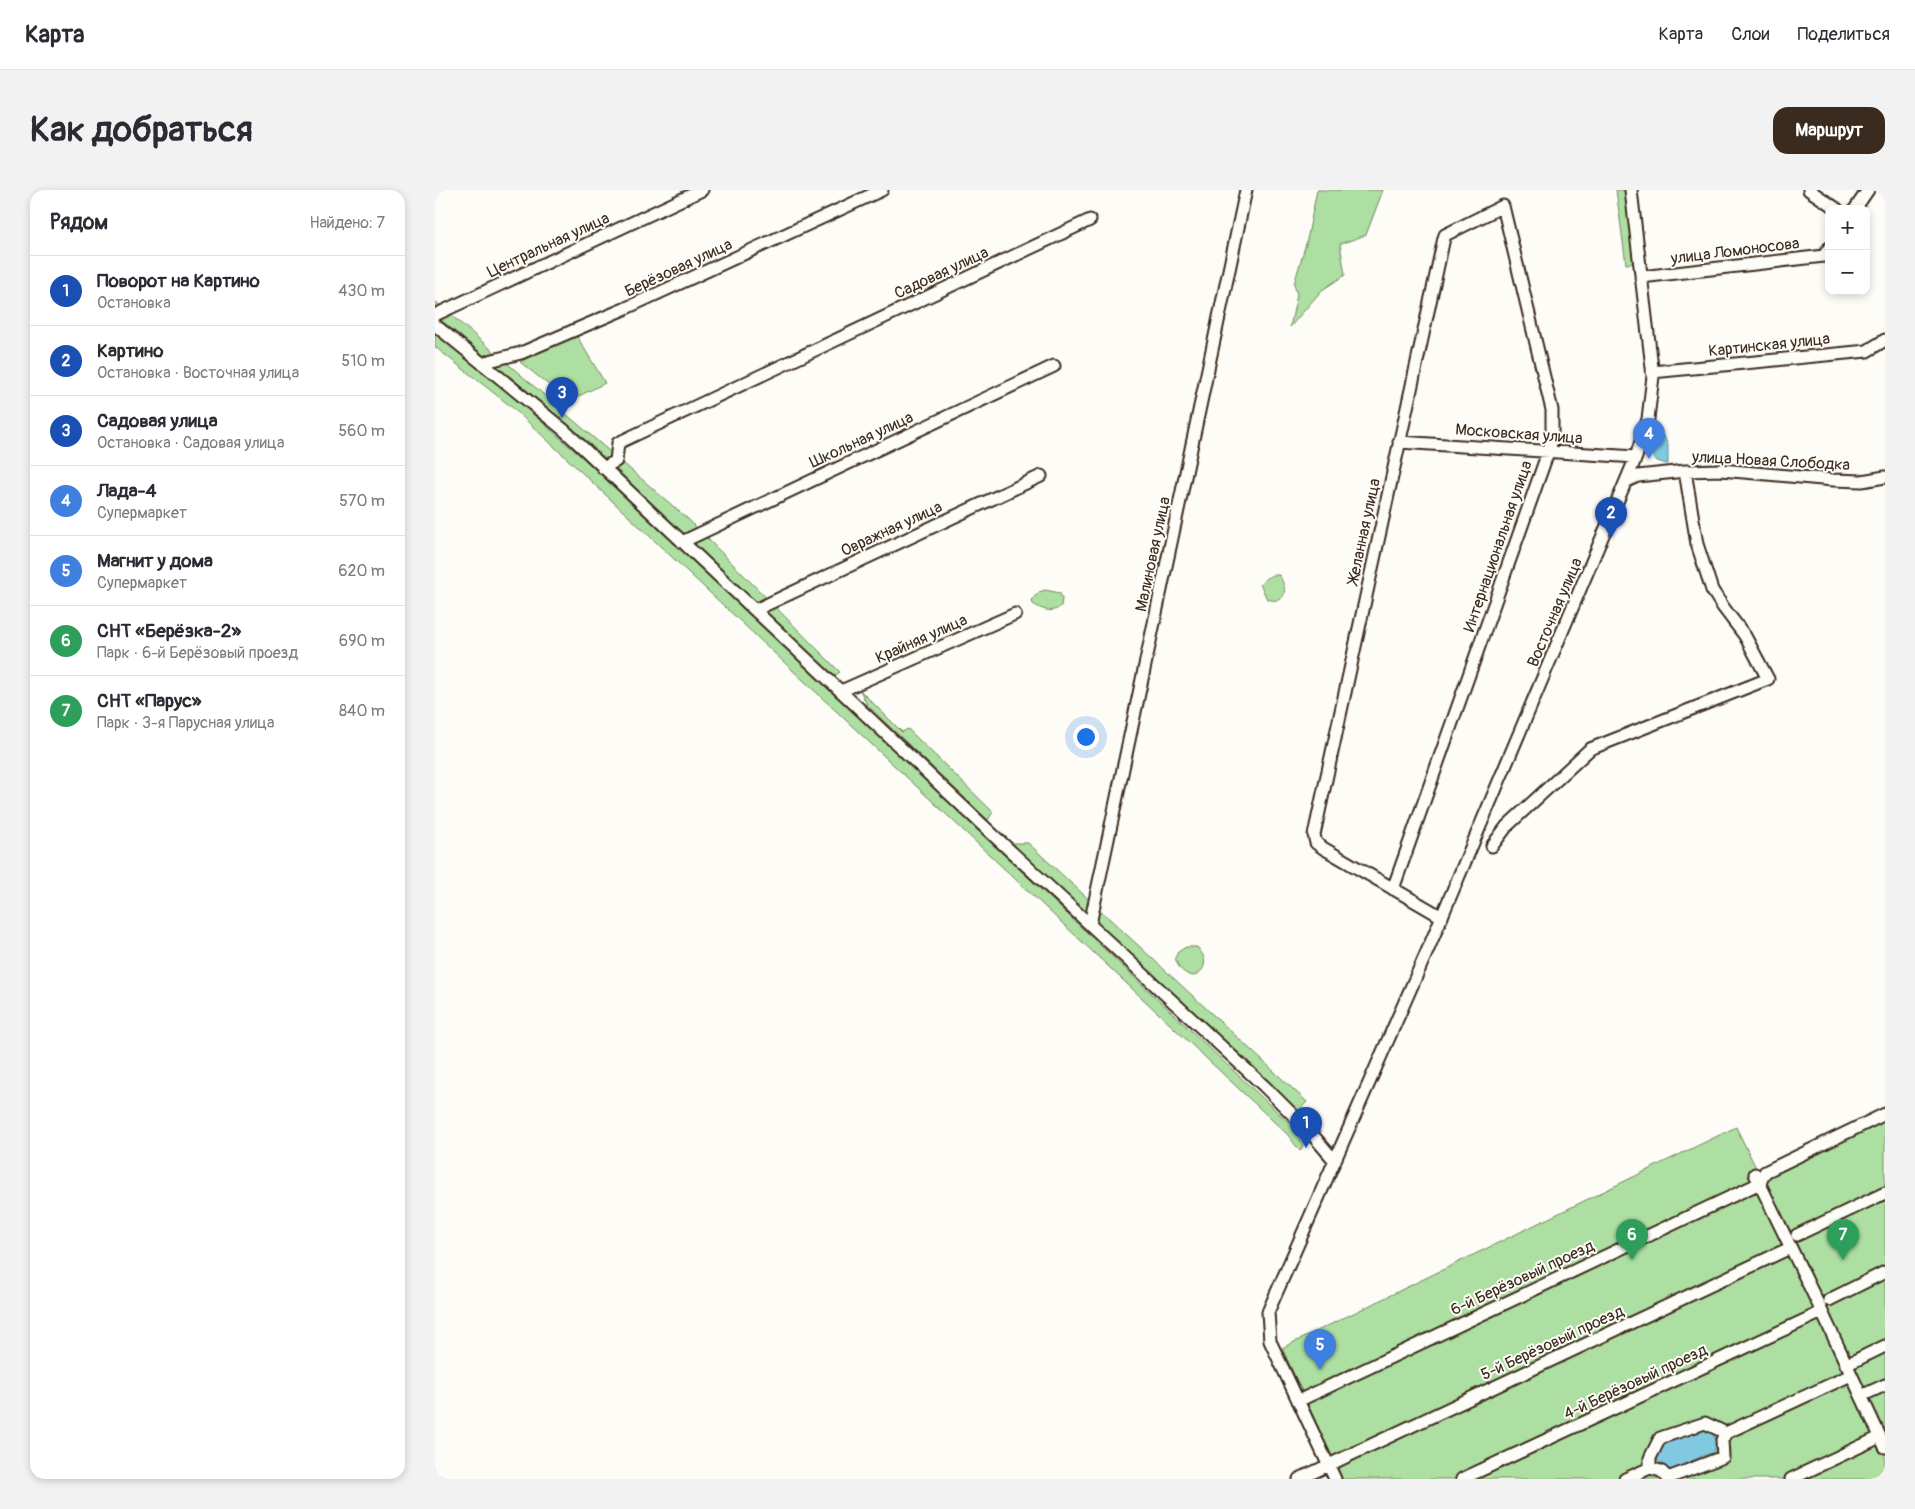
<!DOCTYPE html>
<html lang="ru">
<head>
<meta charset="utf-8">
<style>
	:root { --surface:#fff; --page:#f2f2f3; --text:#2b2b33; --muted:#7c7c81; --line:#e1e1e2; --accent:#3b2a1e }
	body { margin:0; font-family:Pangolin,sans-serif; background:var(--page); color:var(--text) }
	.controls { position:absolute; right:15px; top:15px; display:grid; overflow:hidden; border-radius:10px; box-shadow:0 2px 8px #0003 }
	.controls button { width:45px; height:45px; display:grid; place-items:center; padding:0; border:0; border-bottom:1px solid var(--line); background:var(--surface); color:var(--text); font:25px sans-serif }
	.you { position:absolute; left:650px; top:546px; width:18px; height:18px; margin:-12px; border:4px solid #fff; border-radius:50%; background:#1a73e8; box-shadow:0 0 0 8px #1a73e833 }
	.badge { display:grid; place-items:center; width:32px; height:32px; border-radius:50%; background:var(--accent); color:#fff; font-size:16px; font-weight:700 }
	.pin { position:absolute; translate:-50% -41px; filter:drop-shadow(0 1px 2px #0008) }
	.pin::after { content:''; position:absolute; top:26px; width:18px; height:15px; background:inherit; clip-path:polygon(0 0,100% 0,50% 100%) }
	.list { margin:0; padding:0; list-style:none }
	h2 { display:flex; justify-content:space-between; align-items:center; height:65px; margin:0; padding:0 20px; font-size:21px }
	h2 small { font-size:16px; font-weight:400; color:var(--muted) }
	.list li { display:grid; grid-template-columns:32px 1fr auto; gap:15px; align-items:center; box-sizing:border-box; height:70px; padding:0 20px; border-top:1px solid var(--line) }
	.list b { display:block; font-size:19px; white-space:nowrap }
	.list p { margin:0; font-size:16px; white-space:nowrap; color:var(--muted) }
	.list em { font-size:16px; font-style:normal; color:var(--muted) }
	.map { position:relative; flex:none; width:1450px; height:1289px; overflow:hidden; border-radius:15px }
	header { display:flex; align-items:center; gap:30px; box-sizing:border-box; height:70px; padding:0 25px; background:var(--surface); border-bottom:1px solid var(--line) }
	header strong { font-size:24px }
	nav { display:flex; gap:28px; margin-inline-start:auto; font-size:18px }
	.intro { display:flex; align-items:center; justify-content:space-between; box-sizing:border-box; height:120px; padding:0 30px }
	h1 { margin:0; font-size:35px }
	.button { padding:12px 22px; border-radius:15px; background:var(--accent); color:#fff; font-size:18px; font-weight:700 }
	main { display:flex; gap:30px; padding:0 30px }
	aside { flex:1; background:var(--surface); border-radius:15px; box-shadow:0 2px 8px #0003 }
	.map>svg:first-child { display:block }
	.green { fill:#acdfa1; stroke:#748460 }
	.water { fill:#80c9e1; stroke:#648993 }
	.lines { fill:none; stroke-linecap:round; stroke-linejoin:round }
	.minor-casing { stroke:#3b2a1e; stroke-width:15 }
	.minor { stroke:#fdfcf7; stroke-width:11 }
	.labels { text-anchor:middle; stroke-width:4; stroke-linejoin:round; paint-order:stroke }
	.street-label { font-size:16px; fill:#3b2a1e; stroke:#fdfcf7 }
</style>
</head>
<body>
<header>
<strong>Карта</strong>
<nav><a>Карта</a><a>Слои</a><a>Поделиться</a></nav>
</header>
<div class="intro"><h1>Как добраться</h1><a class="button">Маршрут</a></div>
<main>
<aside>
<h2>Рядом<small>Найдено: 7</small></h2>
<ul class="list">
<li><span class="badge" style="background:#1a4fb4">1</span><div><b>Поворот на Картино</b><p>Остановка</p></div><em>430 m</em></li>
<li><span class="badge" style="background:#1a4fb4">2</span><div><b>Картино</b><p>Остановка · Восточная улица</p></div><em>510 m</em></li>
<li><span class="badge" style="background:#1a4fb4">3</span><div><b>Садовая улица</b><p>Остановка · Садовая улица</p></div><em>560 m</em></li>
<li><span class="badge" style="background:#3f7fe0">4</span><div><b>Лада-4</b><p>Супермаркет</p></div><em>570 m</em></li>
<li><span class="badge" style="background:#3f7fe0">5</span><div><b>Магнит у дома</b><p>Супермаркет</p></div><em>620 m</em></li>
<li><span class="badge" style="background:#2e9e5b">6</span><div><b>СНТ «Берёзка-2»</b><p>Парк · 6-й Берёзовый проезд</p></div><em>690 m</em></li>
<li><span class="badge" style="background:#2e9e5b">7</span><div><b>СНТ «Парус»</b><p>Парк · 3-я Парусная улица</p></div><em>840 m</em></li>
</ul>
</aside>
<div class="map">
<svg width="1450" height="1289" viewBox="0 0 1450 1289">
	<rect width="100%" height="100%" fill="#fdfcf7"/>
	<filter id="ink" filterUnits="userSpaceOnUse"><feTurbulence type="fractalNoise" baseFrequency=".02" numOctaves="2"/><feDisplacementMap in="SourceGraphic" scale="10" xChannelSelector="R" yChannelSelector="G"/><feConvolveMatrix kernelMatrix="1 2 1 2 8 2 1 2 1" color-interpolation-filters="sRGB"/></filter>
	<g filter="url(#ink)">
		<path class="green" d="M 882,0 L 948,0 L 931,45 L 905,54 L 910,85 L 887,100 L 855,137 L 862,105 L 859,94 L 872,50 Z
			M 1181,0 L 1190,0 L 1199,73 L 1191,74 Z
			M 0,111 L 253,329 L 405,482 L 399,486 L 142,242 L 0,125 Z
			M 140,143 L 170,193 L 134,211 L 85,172 Z
			M 0,144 L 60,191 L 148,268 L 855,934 L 868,955 L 865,961 L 852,944 L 78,218 L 0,157 Z
			M 837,385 L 844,385 C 853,399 852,415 832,409 L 825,394 L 830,389 Z
			M 610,400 L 625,403 L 627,409 L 626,416 C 617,424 608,420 598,414 L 597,410 L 604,402 Z
			M 425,500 L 467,542 L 473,539 L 558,622 L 553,630 L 432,515 Z
			M 576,653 L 593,653 L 872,912 L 863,921 Z
			M 751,757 L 762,757 C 772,768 773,779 759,786 C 748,784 744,779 740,768 L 743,762 Z
			M 1450,920 L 1450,1289 L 907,1289 L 847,1158 L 1301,937 L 1323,982 Z"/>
		<path class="water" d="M 1219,246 L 1229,246 L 1233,255 L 1233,274 C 1216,271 1216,266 1214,250 Z
			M 1271,1239 L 1277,1241 L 1282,1255 L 1277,1263 L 1267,1266 L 1237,1280 L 1231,1278 L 1222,1269 L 1228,1254 L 1240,1247 Z"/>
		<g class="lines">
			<g class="minor-casing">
				<path id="minor" d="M 1374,0 L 1402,19
					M 1420,19 L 1433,0
					M 1206,87 L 1389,66 L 1394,58
					M 0,125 L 267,0
					M 0,135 L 129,240 L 556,643 L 829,896 L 875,942 L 900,971
					M 49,175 L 54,171 L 86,163 L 189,119 L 447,0
					M 1217,182 L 1432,161 L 1450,150
					M 964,252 L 1201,267
					M 168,278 L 181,271 L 183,253 L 655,30
					M 1192,291 L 1203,286 L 1250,281 L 1286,280 L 1398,290 L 1427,291 L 1450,287
					M 247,352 L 619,176
					M 320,420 L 606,286
					M 406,501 L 580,424
					M 1057,656 L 1072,636 L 1155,559 L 1333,489 L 1310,446 L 1288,417 L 1277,400 L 1262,354 L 1250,281
					M 958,699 L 1117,251 L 1117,220 L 1068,16 L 1010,45 L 1009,48 L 879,645 L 881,653 L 888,658 L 1007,727
					M 655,734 L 811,0
					M 1320,984 L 1387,1122 L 1450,1257
					M 1362,1045 L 1450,1003
					M 1394,1110 L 1450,1082
					M 1411,1175 L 1450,1156
					M 1426,1206 L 1450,1195
					M 863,1211 L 1325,993 L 1330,982 L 1450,924
					M 1215,1278 L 1215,1268 L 1225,1248 L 1270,1233 L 1291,1243
					M 864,1289 L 1355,1058
					M 900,1289 L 835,1151 L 833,1122 L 994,757 L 1201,267 L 1213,229 L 1218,186 L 1196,0
					M 1027,1289 L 1387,1122
					M 1190,1289 L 1215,1278 L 1226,1281 L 1233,1288 L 1288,1267 L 1287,1250 L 1291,1243 L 1416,1185
					M 1356,1289 L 1445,1247"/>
			</g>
			<use href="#minor" class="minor"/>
		</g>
	</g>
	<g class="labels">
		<g class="street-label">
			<text transform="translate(113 54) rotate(-25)" y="6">Центральная улица</text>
			<text transform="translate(1300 60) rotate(-7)" y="6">улица Ломоносова</text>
			<text transform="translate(243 77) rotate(-25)" y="6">Берёзовая улица</text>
			<text transform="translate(506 82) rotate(-25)" y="6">Садовая улица</text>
			<text transform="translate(1334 154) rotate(-6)" y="6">Картинская улица</text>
			<text transform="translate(1084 243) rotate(4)" y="6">Московская улица</text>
			<text transform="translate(426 249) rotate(-25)" y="6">Школьная улица</text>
			<text transform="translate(1336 270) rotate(3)" y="6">улица Новая Слободка</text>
			<text transform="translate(456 338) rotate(-25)" y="6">Овражная улица</text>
			<text transform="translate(928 341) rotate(-78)" y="6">Желанная улица</text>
			<text transform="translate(1062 356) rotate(-71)" y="6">Интернациональная улица</text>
			<text transform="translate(717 364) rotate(-78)" y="6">Малиновая улица</text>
			<text transform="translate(1119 422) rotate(-67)" y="6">Восточная улица</text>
			<text transform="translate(486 448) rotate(-24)" y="6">Крайняя улица</text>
			<text transform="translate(1087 1087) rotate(-25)" y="6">6-й Берёзовый проезд</text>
			<text transform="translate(1117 1152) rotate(-25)" y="6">5-й Берёзовый проезд</text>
			<text transform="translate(1200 1191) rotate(-25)" y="6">4-й Берёзовый проезд</text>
		</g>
	</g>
</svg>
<div class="controls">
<button>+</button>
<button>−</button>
</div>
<div class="you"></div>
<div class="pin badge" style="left:871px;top:958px;background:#1a4fb4">1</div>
<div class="pin badge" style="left:1176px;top:348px;background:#1a4fb4">2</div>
<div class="pin badge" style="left:127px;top:228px;background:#1a4fb4">3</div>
<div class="pin badge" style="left:1214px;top:269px;background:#3f7fe0">4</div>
<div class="pin badge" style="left:885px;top:1180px;background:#3f7fe0">5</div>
<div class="pin badge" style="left:1197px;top:1070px;background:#2e9e5b">6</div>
<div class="pin badge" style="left:1408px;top:1070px;background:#2e9e5b">7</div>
</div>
</main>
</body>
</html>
